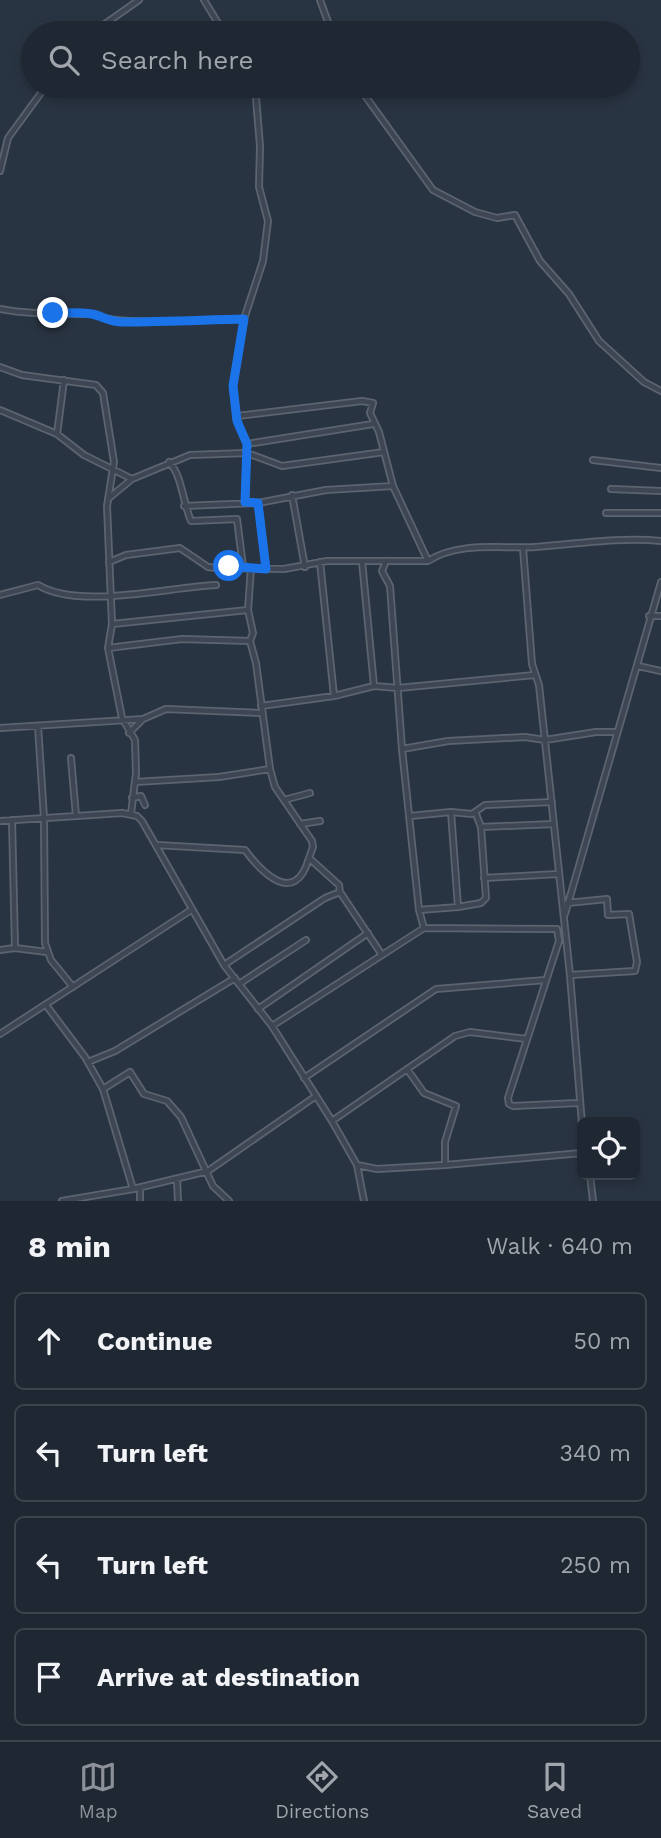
<!DOCTYPE html>
<html lang="en">
<head>
<meta charset="utf-8">
<style>
	:root { --surface:#1f2732; --page:#2c333e; --text:#f1f3f6; --muted:#a1a5ac; --line:#3c444d; --accent:#8c9099 }
	body { margin:0; font-family:"Work Sans",sans-serif; background:var(--page); color:var(--text) }
	.controls { position:absolute; right:21px; bottom:21px; display:grid; overflow:hidden; border-radius:10px; box-shadow:0 4px 10px #0003 }
	.controls button { width:63px; height:63px; display:grid; place-items:center; padding:0; border:0; border-bottom:2px solid var(--line); background:var(--surface); color:var(--text); font:35px sans-serif }
	.stop { position:absolute; width:21px; height:21px; margin:-16px; border:5px solid #1a73e8; border-radius:50%; background:#fff }
	.stop.end { background:#1a73e8; border-color:#fff; box-shadow:0 2px 7px #0008 }
	.list { margin:0; padding:0; list-style:none }
	h2 { display:flex; justify-content:space-between; align-items:center; height:91px; margin:0; padding:0 28px; font-size:30px }
	h2 small { font-size:23px; font-weight:400; color:var(--muted) }
	.list li { display:grid; grid-template-columns:46px 1fr auto; gap:21px; align-items:center; box-sizing:border-box; height:98px; margin:0 14px 14px; padding:0 14px; border:2px solid var(--line); border-radius:10px }
	.list b { display:block; font-size:26px; white-space:nowrap }
	.list em { font-size:23px; font-style:normal; color:var(--muted) }
	.icon { flex:none; width:38px; height:38px; fill:none; stroke:currentColor; stroke-width:2; stroke-linecap:round; stroke-linejoin:round }
	.map { position:relative; flex:none; width:661px; height:1201px; overflow:hidden }
	.search { position:absolute; background:var(--surface); box-shadow:0 4px 10px #0003; left:21px; right:21px; top:21px; height:77px; display:flex; align-items:center; gap:18px; box-sizing:border-box; padding:0 24px; border-radius:38px; color:var(--muted); font-size:26px }
	.sheet { height:539px; background:var(--surface) }
	nav { display:flex; justify-content:space-around; align-items:center; box-sizing:border-box; height:98px; border-top:2px solid var(--line); background:var(--surface); font-size:19px; color:var(--muted) }
	nav a { display:grid; justify-items:center; gap:4px }
	nav .on { color:var(--accent) }
	.map>svg:first-child { display:block }
	.lines { fill:none; stroke-linecap:round; stroke-linejoin:round }
	.street-casing { stroke:#5b646f; stroke-width:8 }
	.street { stroke:#3d4652; stroke-width:4.5 }
	.route { stroke:#1a73e8; stroke-width:9 }
</style>
</head>
<body>
<div class="map">
<svg width="661" height="1201" viewBox="0 0 661 1201">
	<rect width="100%" height="100%" fill="#293442"/>
	<g class="lines">
		<g class="street-casing">
			<path id="street" d="M 204,0 L 224,33
				M 320,0 L 332,33
				M 92,33 L 139,0
				M 358,86 L 433,190 L 475,212 L 497,218 L 515,215 L 540,261 L 569,294 L 599,341 L 644,382 L 661,391
				M 0,171 L 8,138 L 46,86
				M 0,309 C 31,315 63,313 95,314 C 111,327 217,319 244,319
				M 0,367 L 22,375 L 96,385 L 103,393 L 114,462 L 107,506 L 112,624 L 108,648 L 122,718 L 135,740 L 136,773 L 131,814
				M 0,410 L 57,434 L 84,455 L 132,479
				M 237,416 L 362,401 L 373,403 L 370,413 L 379,432 L 393,486 L 428,561
				M 57,434 L 64,380
				M 247,444 L 373,424
				M 593,460 L 661,468
				M 169,462 C 182,475 183,503 191,521 L 237,519 L 243,567
				M 611,489 L 661,491
				M 292,495 L 305,567
				M 109,498 L 132,479 L 190,455 L 247,453 L 282,466 L 384,452
				M 245,502 L 247,444 L 237,421 L 233,386 L 244,319 L 263,261 L 268,221 L 259,187 L 260,146 L 255,86
				M 258,503 L 266,569
				M 184,506 L 258,503 L 326,490 L 393,486
				M 606,513 L 661,513
				M 523,548 L 532,664 L 539,685 L 570,975 L 582,1124
				M 362,561 L 374,686
				M 386,561 L 382,571 L 390,586 L 402,749 L 419,910 L 424,928 L 557,929 L 559,941 L 508,1098 L 509,1104 L 513,1106 L 578,1103
				M 109,562 L 126,555 L 180,548 L 208,567 L 216,568 L 284,569 L 327,561 L 428,561 C 459,541 501,549 535,547 C 577,544 620,537 661,541
				M 320,562 L 334,696
				M 251,568 L 248,610 L 253,633 L 250,641 L 256,663 L 270,769 L 275,787 L 312,841 L 313,847 L 309,858
				M 0,595 L 38,585 C 79,610 168,587 216,585
				M 649,616 L 661,616
				M 112,624 L 248,610
				M 108,648 L 182,639 L 250,641
				M 638,666 L 661,671
				M 261,706 L 334,696 L 374,686 L 398,688 L 535,675
				M 38,726 L 44,818 L 45,943 L 51,960 L 73,987
				M 0,728 L 143,719
				M 129,733 L 143,719 L 166,709 L 261,713
				M 402,749 L 448,741 L 525,737 L 545,740 L 596,732 L 616,732
				M 71,758 L 76,816
				M 135,782 L 219,777 L 270,769
				M 132,798 L 141,796 L 145,805
				M 284,800 L 310,793
				M 410,816 L 451,812 L 472,814 L 485,805 L 552,802
				M 12,820 L 15,948
				M 0,821 L 122,813 L 137,816 L 142,821 L 224,965 L 272,1026 L 332,1121 L 357,1165 L 364,1201
				M 300,824 L 320,821
				M 481,827 L 554,824
				M 157,845 L 245,850 C 262,873 295,907 309,858 L 339,885 L 340,892
				M 484,878 L 558,874
				M 567,903 L 607,899 L 608,915 L 629,914 L 637,962 L 635,971 L 570,975
				M 458,907 L 481,903 L 486,898 L 481,827 L 476,814
				M 419,910 L 458,907 L 451,812
				M 565,914 L 661,582
				M 0,950 L 15,948 L 47,952
				M 224,965 L 325,898 L 340,892 L 382,955
				M 239,984 L 306,940
				M 46,1005 L 85,1057 L 103,1089 L 133,1189
				M 258,1009 L 368,933
				M 272,1026 L 424,928
				M 0,1034 L 191,910
				M 88,1062 L 115,1051 L 235,978
				M 407,1069 L 424,1093 L 456,1106 L 445,1142 L 445,1165
				M 304,1078 L 436,989 L 546,980
				M 103,1089 L 130,1072 L 144,1094 L 167,1101 L 181,1117 L 213,1186 L 229,1201
				M 332,1121 L 455,1036 L 470,1032 L 527,1039
				M 357,1165 L 377,1169 L 445,1165 L 582,1153
				M 590,1175 L 593,1201
				M 177,1179 L 178,1201
				M 62,1201 L 133,1189 L 208,1171 L 316,1096
				M 140,1201 L 140,1188"/>
		</g>
		<use href="#street" class="street"/>
	</g>
	<g class="lines">
		<path class="route" d="M 53,313 C 65,313 79,312 92,314 C 102,316 110,322 123,322 C 163,322 203,320 244,319 L 233,386 L 237,421 L 247,444 L 245,502 L 258,503 L 266,569 L 229,566"/>
	</g>
</svg>
<div class="controls">
<button><svg class="icon" aria-label="locate" viewBox="0 0 24 24"><circle cx="12" cy="12" r="6"/><path d="M12 2v4M12 18v4M2 12h4M18 12h4"/></svg></button>
</div>
<div class="stop" style="left:229px;top:566px"></div>
<div class="stop end" style="left:53px;top:313px"></div>
<div class="search"><svg class="icon" aria-label="search" viewBox="0 0 24 24"><circle cx="10" cy="10" r="6"/><path d="M15 15l6 6"/></svg>Search here</div>
</div>
<section class="sheet">
<h2>8 min<small>Walk · 640 m</small></h2>
<ul class="list">
<li><svg class="icon" aria-label="ahead" viewBox="0 0 24 24"><path d="M12 20V5M6 11l6-6 6 6"/></svg><div><b>Continue</b></div><em>50 m</em></li>
<li><svg class="icon" aria-label="left" viewBox="0 0 24 24"><path d="M17 20v-9H6M10 6l-5 5 5 5"/></svg><div><b>Turn left</b></div><em>340 m</em></li>
<li><svg class="icon" aria-label="left" viewBox="0 0 24 24"><path d="M17 20v-9H6M10 6l-5 5 5 5"/></svg><div><b>Turn left</b></div><em>250 m</em></li>
<li><svg class="icon" aria-label="arrive" viewBox="0 0 24 24"><path d="M6 21V4h12l-3 4 3 4H6"/></svg><div><b>Arrive at destination</b></div></li>
</ul>
</section>
<nav>
<a class="on"><svg class="icon" aria-label="map" viewBox="0 0 24 24"><path d="M3 6l6-2 6 2 6-2v14l-6 2-6-2-6 2zM9 4v14M15 6v14"/></svg>Map</a>
<a><svg class="icon" aria-label="directions" viewBox="0 0 24 24"><path d="M12 3l9 9-9 9-9-9zM9 14v-3h6M13 9l2 2-2 2"/></svg>Directions</a>
<a><svg class="icon" aria-label="saved" viewBox="0 0 24 24"><path d="M7 4h10v16l-5-4-5 4z"/></svg>Saved</a>
</nav>
</body>
</html>
